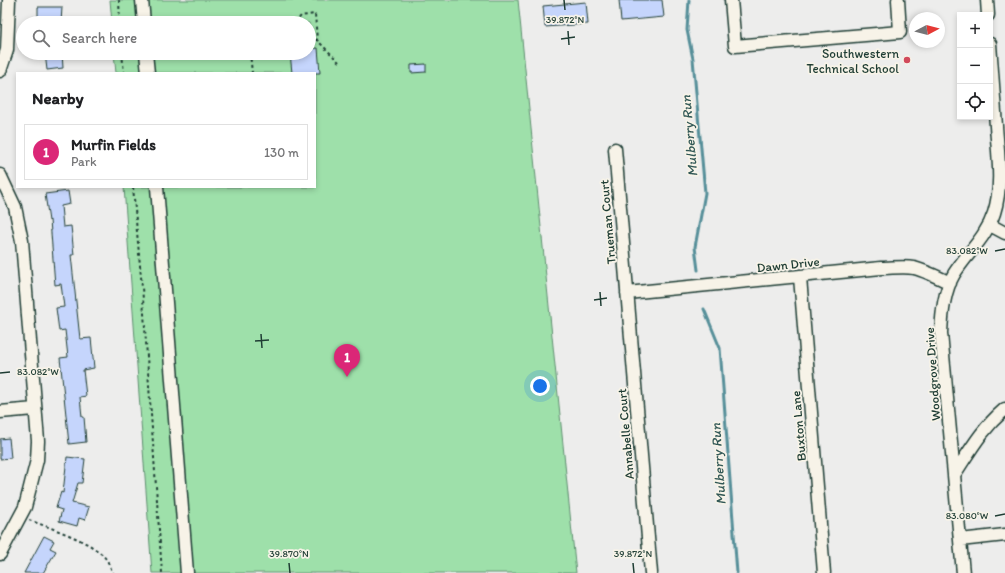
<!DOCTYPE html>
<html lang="en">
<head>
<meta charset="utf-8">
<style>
	:root { --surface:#fff; --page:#f6f6f6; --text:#202124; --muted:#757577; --line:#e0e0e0; --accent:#db2777 }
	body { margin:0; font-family:Itim,sans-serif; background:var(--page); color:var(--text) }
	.controls { position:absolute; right:12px; top:12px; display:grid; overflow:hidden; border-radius:0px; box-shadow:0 2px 6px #0003 }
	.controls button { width:36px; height:36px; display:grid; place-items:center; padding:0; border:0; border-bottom:1px solid var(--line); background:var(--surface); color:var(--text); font:20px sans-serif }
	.compass { position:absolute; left:909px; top:12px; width:36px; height:36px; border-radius:50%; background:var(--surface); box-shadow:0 2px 6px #0003; rotate:83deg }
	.you { position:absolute; left:540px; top:386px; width:14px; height:14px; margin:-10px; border:3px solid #fff; border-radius:50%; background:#1a73e8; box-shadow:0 0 0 6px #1a73e833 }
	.badge { display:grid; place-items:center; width:26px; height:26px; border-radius:50%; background:var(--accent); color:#fff; font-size:13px; font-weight:700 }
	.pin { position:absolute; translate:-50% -33px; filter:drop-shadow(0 1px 2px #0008) }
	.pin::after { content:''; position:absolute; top:21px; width:14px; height:12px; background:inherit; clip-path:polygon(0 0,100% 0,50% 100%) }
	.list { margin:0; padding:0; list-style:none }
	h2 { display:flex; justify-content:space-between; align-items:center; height:52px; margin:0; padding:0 16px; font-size:17px }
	h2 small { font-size:13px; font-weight:400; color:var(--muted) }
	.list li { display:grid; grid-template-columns:26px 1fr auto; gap:12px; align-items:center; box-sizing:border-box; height:56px; margin:0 8px 8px; padding:0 8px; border:1px solid var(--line); border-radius:0px }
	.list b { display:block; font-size:15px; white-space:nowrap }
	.list p { margin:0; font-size:13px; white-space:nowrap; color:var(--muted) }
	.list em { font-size:13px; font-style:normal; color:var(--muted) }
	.icon { flex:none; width:22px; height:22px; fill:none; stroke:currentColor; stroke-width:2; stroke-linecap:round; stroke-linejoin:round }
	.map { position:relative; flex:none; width:1005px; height:573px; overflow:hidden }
	.search { position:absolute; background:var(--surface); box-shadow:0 2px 6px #0003; left:16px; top:16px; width:300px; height:44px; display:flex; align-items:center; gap:10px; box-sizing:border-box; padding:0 14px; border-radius:22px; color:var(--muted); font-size:15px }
	.panel { position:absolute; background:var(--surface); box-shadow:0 2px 6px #0003; left:16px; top:72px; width:300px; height:116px; border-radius:0px }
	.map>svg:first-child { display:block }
	.green { fill:#9ee0aa; stroke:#5e8e6f }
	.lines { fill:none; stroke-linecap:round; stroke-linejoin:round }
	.stream { stroke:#578f99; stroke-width:3 }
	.building { fill:#c5d5fc; stroke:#1f3d34 }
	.minor-casing { stroke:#1f3d34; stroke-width:15 }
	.path { stroke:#1f3d34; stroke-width:2; stroke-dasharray:3 3; stroke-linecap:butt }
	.minor { stroke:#f7f3e8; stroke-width:12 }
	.ticks { fill:none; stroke:#1f3d34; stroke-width:1.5 }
	.poi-dot { fill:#d1495b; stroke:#f7f3e8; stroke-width:1.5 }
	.labels { text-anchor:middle; stroke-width:3.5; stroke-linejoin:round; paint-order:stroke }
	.poi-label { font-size:13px; fill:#1f3d34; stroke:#f7f3e8; text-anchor:end }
	.street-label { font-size:13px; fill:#1f3d34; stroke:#f7f3e8 }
	.water-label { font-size:14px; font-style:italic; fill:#325856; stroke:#f7f3e8 }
	.ticks-label { font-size:10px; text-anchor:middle; fill:#1f3d34; stroke:#f7f3e8; stroke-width:3.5; stroke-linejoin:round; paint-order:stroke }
</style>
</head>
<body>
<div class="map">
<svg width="1005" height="573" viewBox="0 0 1005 573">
	<rect width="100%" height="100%" fill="#ededec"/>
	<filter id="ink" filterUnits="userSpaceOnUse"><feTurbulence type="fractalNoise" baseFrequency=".025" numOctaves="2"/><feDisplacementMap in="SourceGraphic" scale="8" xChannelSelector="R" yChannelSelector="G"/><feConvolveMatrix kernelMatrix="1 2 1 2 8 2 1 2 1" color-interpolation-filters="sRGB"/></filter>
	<g filter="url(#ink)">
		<path class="green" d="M 110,0 L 518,0 L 576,573 L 152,573 L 124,187 L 315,187 L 315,73 L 116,73 L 114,53 L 309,53 L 309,23 L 112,23 Z"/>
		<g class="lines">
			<path class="stream" d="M 689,0 L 687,30 L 693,59 L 705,193 L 695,247 L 698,270
				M 704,309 L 720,348 L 737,573"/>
		</g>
		<path class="building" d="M 619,0 L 662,0 L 664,17 L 621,21 Z
			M 586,2 L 588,24 L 545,27 L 543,6 Z
			M 38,7 L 62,7 L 61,23 L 38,23 Z
			M 318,48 L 320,73 L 292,73 L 290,53 L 309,53 L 309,49 Z
			M 45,53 L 62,53 L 63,68 L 47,70 Z
			M 426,64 L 426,72 L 411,73 L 411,65 Z
			M 68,191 L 70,204 L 61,206 L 63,227 L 71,226 L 74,255 L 71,255 L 80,339 L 91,338 L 94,368 L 83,370 L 86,396 L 80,397 L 82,417 L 84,417 L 86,442 L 69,444 L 60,358 L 68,357 L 65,330 L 59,331 L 56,308 L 64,307 L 61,284 L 55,285 L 50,220 L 49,221 L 45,194 Z
			M 9,438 L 11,458 L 0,459 L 0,439 Z
			M 67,457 L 85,459 L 82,483 L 78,483 L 72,503 L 89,507 L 85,520 L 79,518 L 77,526 L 59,521 L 62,510 L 56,508 L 61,492 L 63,493 Z
			M 44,536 L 54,541 L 50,548 L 56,551 L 43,573 L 24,573 Z"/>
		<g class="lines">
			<g class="minor-casing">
				<path id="minor" d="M 142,0 L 144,23
					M 731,0 L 735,46 L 900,32 L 898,0
					M 987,0 L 988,15
					M 146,53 L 148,73
					M 0,71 L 7,50 L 9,0
					M 615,149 L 651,573
					M 0,175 L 15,207 L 22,241 L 38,441 L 37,460 L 25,507 L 0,554
					M 157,187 L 187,573
					M 990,225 L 1005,233
					M 800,277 L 824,573
					M 627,293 L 881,268 C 892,268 904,266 914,268 C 926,271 938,277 950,283
					M 0,412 L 35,409
					M 954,475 C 971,449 981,430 1005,409
					M 960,540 L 1005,535
					M 963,573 L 941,333 C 942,313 944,291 954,274 C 967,253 986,238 994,213 C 1003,185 998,155 996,126 C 994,99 992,71 990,44"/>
			</g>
			<path class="path" d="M 119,0 L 120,23
				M 295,23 L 301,16 L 315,14 L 317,40 L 339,62
				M 309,40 L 317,40
				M 122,53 L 124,73
				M 250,53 L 252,73
				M 133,187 L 143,299 L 162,573
				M 29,520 C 50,528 93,541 106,559 C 109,563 111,569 113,573"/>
			<use href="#minor" class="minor"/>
		</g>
	</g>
	<path class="ticks" d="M 564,0 L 565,10M 568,31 L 569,45M 561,39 L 575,37M 995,251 L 1005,249M 600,292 L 601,306M 594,300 L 607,298M 261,334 L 262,348M 255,341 L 269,340M 0,373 L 10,372M 995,516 L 1005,514M 289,563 L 290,573M 633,563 L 634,573"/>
	<circle class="poi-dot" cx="907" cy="60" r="4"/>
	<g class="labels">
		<g class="poi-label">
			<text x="899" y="58">Southwestern<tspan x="899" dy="15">Technical School</tspan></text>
		</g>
		<g class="street-label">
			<text transform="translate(607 222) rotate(-95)" y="5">Trueman Court</text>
			<text transform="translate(788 264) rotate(-6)" y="5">Dawn Drive</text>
			<text transform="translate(932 374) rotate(-94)" y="5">Woodgrove Drive</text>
			<text transform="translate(798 426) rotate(-95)" y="5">Buxton Lane</text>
			<text transform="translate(625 434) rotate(-95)" y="5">Annabelle Court</text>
		</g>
		<g class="water-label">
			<text transform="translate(689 136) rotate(-95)" y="5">Mulberry Run</text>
			<text transform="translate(718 464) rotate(-94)" y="5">Mulberry Run</text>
		</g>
	</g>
	<g class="ticks-label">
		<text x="565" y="23">39.872°N</text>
		<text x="967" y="254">83.082°W</text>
		<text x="38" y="375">83.082°W</text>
		<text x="967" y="519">83.080°W</text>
		<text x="289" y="557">39.870°N</text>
		<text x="633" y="557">39.872°N</text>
	</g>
</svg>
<div class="controls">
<button>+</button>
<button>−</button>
<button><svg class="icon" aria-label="locate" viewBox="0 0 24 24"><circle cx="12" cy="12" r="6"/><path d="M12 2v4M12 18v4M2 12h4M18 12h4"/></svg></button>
</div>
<svg class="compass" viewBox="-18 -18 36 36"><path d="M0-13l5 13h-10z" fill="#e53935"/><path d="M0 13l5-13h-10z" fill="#757577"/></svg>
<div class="you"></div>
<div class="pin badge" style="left:347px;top:377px">1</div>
<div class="search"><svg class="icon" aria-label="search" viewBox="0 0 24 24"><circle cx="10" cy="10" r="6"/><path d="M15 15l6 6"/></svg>Search here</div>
<section class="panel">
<h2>Nearby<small></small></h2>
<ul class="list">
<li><span class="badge">1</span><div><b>Murfin Fields</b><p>Park</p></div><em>130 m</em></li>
</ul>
</section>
</div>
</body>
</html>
